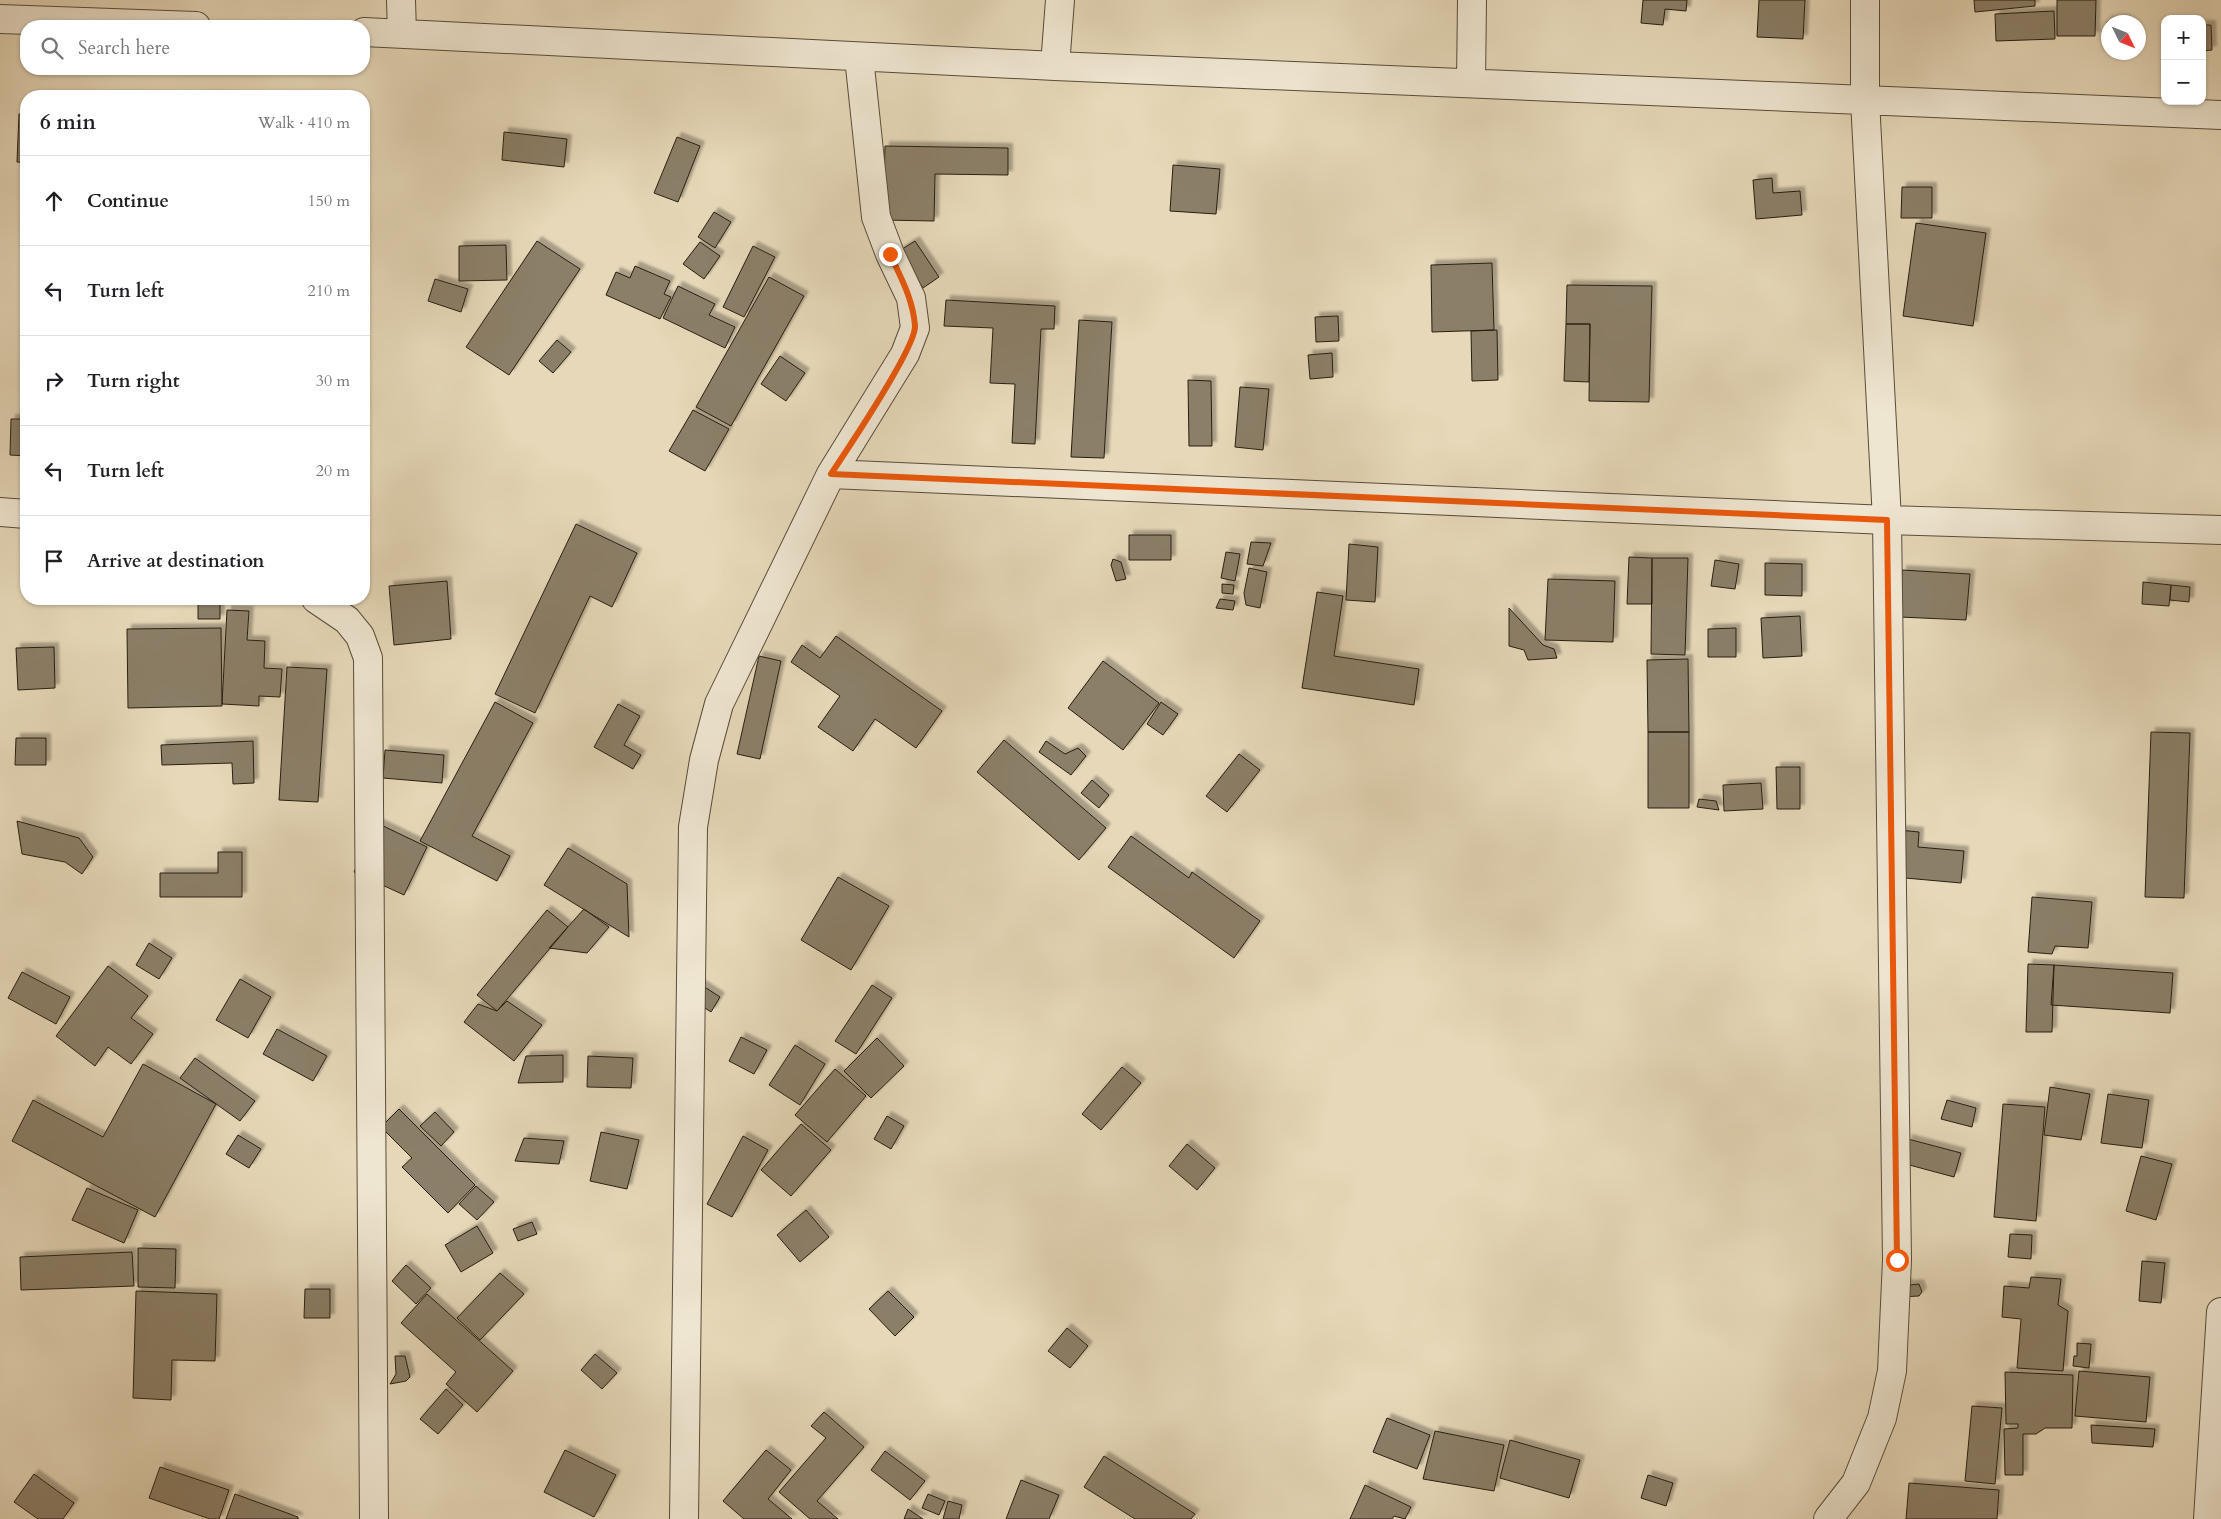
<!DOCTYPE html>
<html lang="en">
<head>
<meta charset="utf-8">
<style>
	:root { --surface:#fff; --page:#f2f2f2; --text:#202124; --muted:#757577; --line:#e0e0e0 }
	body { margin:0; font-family:Cardo,serif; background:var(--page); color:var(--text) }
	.controls { position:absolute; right:15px; top:15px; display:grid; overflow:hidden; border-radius:10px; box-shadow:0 1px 4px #0004 }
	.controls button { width:45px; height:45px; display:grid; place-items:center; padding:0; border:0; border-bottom:1px solid var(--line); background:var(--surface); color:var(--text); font:25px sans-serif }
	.compass { position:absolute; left:2101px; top:15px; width:45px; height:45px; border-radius:50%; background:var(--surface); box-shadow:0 1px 4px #0004; rotate:133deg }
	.stop { position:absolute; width:15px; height:15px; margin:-11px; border:4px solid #ea580c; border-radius:50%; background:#fff }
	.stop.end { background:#ea580c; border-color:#fff; box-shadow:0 1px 5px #0008 }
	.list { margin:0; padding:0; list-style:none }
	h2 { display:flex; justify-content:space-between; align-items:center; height:65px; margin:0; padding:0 20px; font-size:21px }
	h2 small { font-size:16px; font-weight:400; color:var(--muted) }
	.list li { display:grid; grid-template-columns:32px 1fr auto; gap:15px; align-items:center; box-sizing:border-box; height:90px; padding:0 20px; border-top:1px solid var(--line) }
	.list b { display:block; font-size:19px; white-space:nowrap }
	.list em { font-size:16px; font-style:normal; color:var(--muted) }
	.icon { flex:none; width:28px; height:28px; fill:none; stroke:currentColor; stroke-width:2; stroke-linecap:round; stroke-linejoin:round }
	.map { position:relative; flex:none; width:2221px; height:1519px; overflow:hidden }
	.search { position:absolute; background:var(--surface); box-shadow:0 1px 4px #0004; left:20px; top:20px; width:350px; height:55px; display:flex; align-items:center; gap:12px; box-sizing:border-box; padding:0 18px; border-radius:20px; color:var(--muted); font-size:19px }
	.panel { position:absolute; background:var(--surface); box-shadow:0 1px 4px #0004; left:20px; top:90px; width:350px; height:515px; border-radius:20px }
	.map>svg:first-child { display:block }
	.building { fill:#8b7f68; stroke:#281e11; filter:url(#shadow) }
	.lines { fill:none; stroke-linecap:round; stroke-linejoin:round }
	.minor-casing { stroke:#584c3b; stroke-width:30 }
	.minor { stroke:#efe6d1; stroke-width:28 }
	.route { stroke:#ea580c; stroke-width:6 }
</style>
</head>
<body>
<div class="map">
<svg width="2221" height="1519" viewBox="0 0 2221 1519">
	<defs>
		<filter id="shadow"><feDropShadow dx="4.5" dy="-4.5" stdDeviation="1" flood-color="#0004"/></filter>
	</defs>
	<rect width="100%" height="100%" fill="#e6d8b8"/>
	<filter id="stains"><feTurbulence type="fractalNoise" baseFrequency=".004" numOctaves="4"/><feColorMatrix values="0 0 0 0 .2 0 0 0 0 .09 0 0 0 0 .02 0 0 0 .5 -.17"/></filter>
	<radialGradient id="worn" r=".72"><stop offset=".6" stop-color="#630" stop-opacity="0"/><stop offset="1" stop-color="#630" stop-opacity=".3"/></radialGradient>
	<path class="building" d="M 1643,0 L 1687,0 L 1686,11 L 1665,9 L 1663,25 L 1641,23 Z
		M 1759,0 L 1805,0 L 1803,39 L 1757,37 Z
		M 1974,0 L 2035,0 L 2035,6 L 1975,12 Z
		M 2057,0 L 2096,0 L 2095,36 L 2057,36 Z
		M 2054,11 L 2055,39 L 1996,41 L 1995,14 Z
		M 2125,20 L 2125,22 L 2108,22 L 2108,31 L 2107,22 Z
		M 2202,25 L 2211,25 L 2212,50 L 2202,51 Z
		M 19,114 L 26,115 L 26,163 L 17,162 Z
		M 504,132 L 567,139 L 564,167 L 502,160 Z
		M 677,137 L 700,146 L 678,202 L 654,193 Z
		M 885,146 L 1008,148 L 1008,175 L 935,174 L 934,221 L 883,220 Z
		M 1173,165 L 1220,169 L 1216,214 L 1170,211 Z
		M 1772,178 L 1773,193 L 1800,191 L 1802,215 L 1756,219 L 1753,180 Z
		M 1902,187 L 1932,187 L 1932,218 L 1901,218 Z
		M 714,212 L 731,222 L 715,248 L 698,237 Z
		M 1916,223 L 1986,233 L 1973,326 L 1903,316 Z
		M 22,238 L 26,238 L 26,295 L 22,295 Z
		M 537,241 L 580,269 L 509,375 L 466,347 Z
		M 915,241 L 939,277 L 923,288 L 899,251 Z
		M 700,242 L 720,256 L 704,279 L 683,264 Z
		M 506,245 L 507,280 L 459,281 L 459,246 Z
		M 753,246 L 775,257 L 744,317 L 723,307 Z
		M 1492,263 L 1494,330 L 1432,332 L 1431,265 Z
		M 635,266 L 670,281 L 664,294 L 671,297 L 660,319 L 606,295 L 616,272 L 630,278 Z
		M 769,277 L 804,296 L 731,426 L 696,407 Z
		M 435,279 L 468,289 L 461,312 L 428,301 Z
		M 1567,285 L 1652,286 L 1649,402 L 1589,401 L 1590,324 L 1566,324 Z
		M 678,286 L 715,304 L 709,315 L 735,327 L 725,348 L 663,318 Z
		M 946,300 L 1055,306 L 1054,329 L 1041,329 L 1035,444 L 1012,443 L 1015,384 L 990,383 L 993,328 L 944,326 Z
		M 1338,316 L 1339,341 L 1316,342 L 1315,317 Z
		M 1079,320 L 1112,322 L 1104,458 L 1071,457 Z
		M 1566,324 L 1590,324 L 1589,382 L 1564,381 Z
		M 1497,330 L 1498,380 L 1472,381 L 1471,331 Z
		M 557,340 L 571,352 L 553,373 L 539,361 Z
		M 1332,353 L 1333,377 L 1310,379 L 1308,355 Z
		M 780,356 L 805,373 L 786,401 L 761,384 Z
		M 1188,380 L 1211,381 L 1212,446 L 1189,446 Z
		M 1240,387 L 1269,389 L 1263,450 L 1235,447 Z
		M 693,410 L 729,429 L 705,471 L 669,451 Z
		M 11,419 L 26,419 L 26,456 L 10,455 Z
		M 576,524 L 637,553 L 612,607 L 590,596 L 535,713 L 495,694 Z
		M 1129,535 L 1171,535 L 1171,560 L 1129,560 Z
		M 1251,542 L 1271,543 L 1263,566 L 1247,564 Z
		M 1349,544 L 1378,547 L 1375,602 L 1346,600 Z
		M 1226,552 L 1240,554 L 1235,581 L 1221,578 Z
		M 1629,557 L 1652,558 L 1652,604 L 1627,604 Z
		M 1652,558 L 1688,558 L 1685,655 L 1651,654 Z
		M 1113,559 L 1121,562 L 1126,579 L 1116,581 L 1111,565 Z
		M 1715,560 L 1739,564 L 1735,589 L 1711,586 Z
		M 1765,563 L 1802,564 L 1802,596 L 1765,595 Z
		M 1249,568 L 1267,572 L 1260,608 L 1246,605 L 1244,593 Z
		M 1902,570 L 1970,574 L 1966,620 L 1900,617 Z
		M 1548,579 L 1615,581 L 1613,642 L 1545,640 Z
		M 447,581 L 451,639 L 394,645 L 389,586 Z
		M 2143,582 L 2171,585 L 2169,606 L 2142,604 Z
		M 1222,584 L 1234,585 L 1233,594 L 1222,593 Z
		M 2171,585 L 2190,587 L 2189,602 L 2170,600 Z
		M 1317,592 L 1343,596 L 1334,656 L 1419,669 L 1414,705 L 1302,688 Z
		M 198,599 L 220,599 L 220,619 L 198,619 Z
		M 1220,599 L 1235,601 L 1233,610 L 1216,608 Z
		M 1509,608 L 1543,645 L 1554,649 L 1557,658 L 1528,660 L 1524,650 L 1509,646 Z
		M 227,610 L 249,611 L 247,640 L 265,641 L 264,668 L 282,669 L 280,697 L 259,696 L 259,706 L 222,704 Z
		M 1800,616 L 1802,656 L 1763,658 L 1761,618 Z
		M 221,628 L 222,706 L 128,708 L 127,629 Z
		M 1736,628 L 1736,657 L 1708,657 L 1708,629 Z
		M 836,636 L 942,711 L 916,748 L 875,719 L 853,751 L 818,727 L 840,696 L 791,662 L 802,645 L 820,658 Z
		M 54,647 L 55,688 L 18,690 L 16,648 Z
		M 759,656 L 781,661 L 760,759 L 737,754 Z
		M 1688,659 L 1689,732 L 1648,732 L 1647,660 Z
		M 1103,661 L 1159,703 L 1123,750 L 1068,708 Z
		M 287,667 L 327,669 L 318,802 L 279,800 Z
		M 495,702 L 533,723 L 472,836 L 510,856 L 497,881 L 420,841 Z
		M 1161,702 L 1178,714 L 1163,735 L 1147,724 Z
		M 618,704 L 640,716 L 624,745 L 641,755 L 633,769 L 594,747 Z
		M 1648,732 L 1689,732 L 1689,808 L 1648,808 Z
		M 2151,732 L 2190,733 L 2184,898 L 2145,897 Z
		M 16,738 L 46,738 L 46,765 L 15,765 Z
		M 1004,740 L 1106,828 L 1079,860 L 977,772 Z
		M 253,741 L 254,783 L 233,784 L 232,763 L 162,765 L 161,745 Z
		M 1046,741 L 1065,754 L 1078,748 L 1086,756 L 1071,775 L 1039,752 Z
		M 385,750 L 444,755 L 442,783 L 383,778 Z
		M 1239,754 L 1260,770 L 1227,812 L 1206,796 Z
		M 1776,767 L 1800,767 L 1800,809 L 1777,809 Z
		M 1092,780 L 1109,795 L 1099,808 L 1081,793 Z
		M 1761,783 L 1763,809 L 1724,811 L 1723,785 Z
		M 1699,799 L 1716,801 L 1719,810 L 1697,807 Z
		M 17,821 L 79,838 L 93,857 L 82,874 L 65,862 L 22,854 Z
		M 377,823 L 427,847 L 404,895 L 354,872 Z
		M 1899,830 L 1919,832 L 1918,847 L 1964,851 L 1961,883 L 1894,877 Z
		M 1131,836 L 1189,878 L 1192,872 L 1260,921 L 1234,958 L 1108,867 Z
		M 568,848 L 627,884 L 629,937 L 544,885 Z
		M 218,852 L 242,852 L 242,897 L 160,897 L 160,873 L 218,873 Z
		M 838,877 L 889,906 L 851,970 L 801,940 Z
		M 2032,897 L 2092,902 L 2088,948 L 2055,946 L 2052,954 L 2028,952 Z
		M 584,909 L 609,927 L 587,953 L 549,948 Z
		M 547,910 L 568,927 L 497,1011 L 477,995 Z
		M 149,943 L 172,958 L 159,979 L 136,965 Z
		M 2028,964 L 2054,965 L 2052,1032 L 2026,1032 Z
		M 2054,965 L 2173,973 L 2170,1013 L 2051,1005 Z
		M 108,966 L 148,996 L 131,1018 L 153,1034 L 131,1064 L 108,1047 L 95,1066 L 56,1036 Z
		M 22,972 L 70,997 L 56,1024 L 8,998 Z
		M 240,979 L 271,997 L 248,1038 L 216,1020 Z
		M 700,984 L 720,997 L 711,1012 L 691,999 Z
		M 872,985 L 892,998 L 856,1054 L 835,1041 Z
		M 507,1001 L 542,1025 L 514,1061 L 464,1022 L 478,1004 L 497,1011 Z
		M 277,1029 L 327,1056 L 313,1081 L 263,1054 Z
		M 741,1037 L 767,1050 L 754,1074 L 729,1061 Z
		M 877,1038 L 904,1066 L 871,1098 L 844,1071 Z
		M 795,1045 L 825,1064 L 800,1105 L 769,1085 Z
		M 563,1055 L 563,1082 L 518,1083 L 526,1056 Z
		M 588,1056 L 633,1058 L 631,1088 L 587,1087 Z
		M 195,1058 L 255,1101 L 240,1121 L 180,1078 Z
		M 143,1064 L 216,1104 L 155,1217 L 12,1141 L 33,1100 L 103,1137 Z
		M 1122,1067 L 1141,1083 L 1101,1130 L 1082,1114 Z
		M 835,1069 L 866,1096 L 827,1142 L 795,1115 Z
		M 2050,1087 L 2090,1094 L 2081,1140 L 2044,1135 Z
		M 2108,1094 L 2149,1100 L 2142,1148 L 2101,1143 Z
		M 1947,1100 L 1976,1108 L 1972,1127 L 1941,1119 Z
		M 2003,1104 L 2045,1107 L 2036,1221 L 1994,1217 Z
		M 399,1109 L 475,1185 L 448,1213 L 402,1167 L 412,1158 L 381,1127 Z
		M 435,1112 L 454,1132 L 441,1146 L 420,1126 Z
		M 887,1116 L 904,1126 L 891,1149 L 874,1139 Z
		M 801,1124 L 831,1150 L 791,1196 L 761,1170 Z
		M 601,1132 L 639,1140 L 627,1189 L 590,1181 Z
		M 238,1135 L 261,1149 L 249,1168 L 226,1154 Z
		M 743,1136 L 768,1150 L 732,1217 L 707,1204 Z
		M 524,1138 L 564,1141 L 559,1164 L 515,1161 Z
		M 1908,1139 L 1961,1153 L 1954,1177 L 1902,1163 Z
		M 1187,1144 L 1215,1168 L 1197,1190 L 1169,1166 Z
		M 2141,1156 L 2172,1164 L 2156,1220 L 2126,1211 Z
		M 476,1186 L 494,1202 L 477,1220 L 459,1204 Z
		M 87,1188 L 138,1210 L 124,1243 L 72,1220 Z
		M 806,1210 L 829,1237 L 800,1262 L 777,1235 Z
		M 532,1222 L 537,1234 L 518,1241 L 513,1229 Z
		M 477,1226 L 493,1253 L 461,1272 L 445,1245 Z
		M 2010,1234 L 2032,1235 L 2031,1259 L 2008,1257 Z
		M 138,1248 L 176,1249 L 175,1288 L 138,1287 Z
		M 132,1252 L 134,1286 L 21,1290 L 20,1257 Z
		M 2142,1261 L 2165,1263 L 2161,1303 L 2139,1301 Z
		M 406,1265 L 431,1288 L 416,1304 L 392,1281 Z
		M 500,1273 L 524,1294 L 480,1340 L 457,1318 Z
		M 2031,1277 L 2061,1279 L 2058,1305 L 2068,1311 L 2063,1371 L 2017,1368 L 2021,1319 L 2002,1317 L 2004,1286 L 2029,1288 Z
		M 1904,1282 L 1910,1285 L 1919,1284 L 1922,1292 L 1919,1296 L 1899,1297 Z
		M 305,1289 L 330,1289 L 330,1318 L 304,1318 Z
		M 136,1291 L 217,1294 L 215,1361 L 172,1360 L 171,1400 L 133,1398 Z
		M 888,1291 L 914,1317 L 895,1336 L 869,1309 Z
		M 427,1294 L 513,1371 L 477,1412 L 446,1384 L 456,1372 L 401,1323 Z
		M 1067,1328 L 1088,1346 L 1070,1368 L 1048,1351 Z
		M 2077,1343 L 2091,1344 L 2089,1368 L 2073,1366 L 2074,1356 L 2077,1356 Z
		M 595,1354 L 617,1373 L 602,1389 L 581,1370 Z
		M 395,1356 L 405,1356 L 410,1377 L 406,1381 L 390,1384 L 396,1374 Z
		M 2079,1371 L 2150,1377 L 2146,1422 L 2075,1416 Z
		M 2005,1372 L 2073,1375 L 2072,1428 L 2045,1428 L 2036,1434 L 2023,1434 L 2023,1475 L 2005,1475 L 2004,1429 L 2018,1428 L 2018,1424 L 2006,1424 Z
		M 446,1389 L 463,1405 L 438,1434 L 420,1419 Z
		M 1972,1406 L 2002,1408 L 1995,1484 L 1965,1481 Z
		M 824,1412 L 864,1447 L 817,1501 L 838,1519 L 810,1519 L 779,1492 L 826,1438 L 811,1426 Z
		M 1387,1418 L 1430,1435 L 1417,1469 L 1373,1452 Z
		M 2091,1425 L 2155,1429 L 2153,1447 L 2092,1443 Z
		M 1435,1431 L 1504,1445 L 1494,1491 L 1423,1479 Z
		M 1510,1440 L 1580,1460 L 1569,1498 L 1500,1478 Z
		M 565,1450 L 616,1475 L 594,1517 L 544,1492 Z
		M 766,1450 L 791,1470 L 768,1499 L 792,1519 L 744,1519 L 723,1501 Z
		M 885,1451 L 925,1481 L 910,1500 L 871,1470 Z
		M 1104,1456 L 1195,1514 L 1191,1519 L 1135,1519 L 1084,1487 Z
		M 160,1467 L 229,1490 L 219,1519 L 210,1519 L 149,1498 Z
		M 34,1474 L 74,1503 L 63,1519 L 38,1519 L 14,1502 Z
		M 1648,1475 L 1673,1483 L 1666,1506 L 1641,1498 Z
		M 1021,1480 L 1059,1495 L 1049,1519 L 1006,1519 Z
		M 1909,1483 L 1999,1490 L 1997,1519 L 1906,1519 Z
		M 1365,1485 L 1411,1507 L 1405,1519 L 1394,1516 L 1392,1519 L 1350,1519 Z
		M 235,1494 L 298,1517 L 298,1519 L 226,1519 Z
		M 928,1494 L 945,1501 L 939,1515 L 922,1508 Z
		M 948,1501 L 962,1505 L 959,1519 L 943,1519 Z
		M 908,1509 L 923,1519 L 904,1519 Z"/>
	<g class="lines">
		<g class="minor-casing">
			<path id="minor" d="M 401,0 L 402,33
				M 0,19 L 196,26
				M 364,32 L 1055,66 L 2221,115
				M 1055,66 L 1060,0
				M 1471,83 L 1472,0
				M 831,474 L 1887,520 L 2221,530
				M 0,512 L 26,514
				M 316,599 L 347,620 L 360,636 L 368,658 L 374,1519
				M 684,1519 L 693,827 L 704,760 L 719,704 L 831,474 L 905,354 L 915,328 L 911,298 L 890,254 L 876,217 L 859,57
				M 1828,1519 L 1856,1483 L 1882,1418 L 1892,1371 L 1897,1260 L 1887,520 L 1865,100 L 1865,0
				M 2208,1519 L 2221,1312"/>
		</g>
		<use href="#minor" class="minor"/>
	</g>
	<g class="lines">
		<path class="route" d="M 890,254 C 901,278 913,299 915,326 C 916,347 847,450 831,474 L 1887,520 L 1897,1260"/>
	</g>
	<rect width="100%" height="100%" filter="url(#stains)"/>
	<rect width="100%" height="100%" fill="url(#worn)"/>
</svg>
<div class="controls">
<button>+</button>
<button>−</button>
</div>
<svg class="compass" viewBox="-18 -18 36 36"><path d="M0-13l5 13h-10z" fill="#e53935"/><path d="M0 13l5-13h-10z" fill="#757577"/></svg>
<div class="stop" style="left:1897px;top:1260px"></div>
<div class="stop end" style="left:890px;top:254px"></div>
<div class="search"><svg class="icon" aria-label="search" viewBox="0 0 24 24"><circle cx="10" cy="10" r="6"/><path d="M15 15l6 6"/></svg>Search here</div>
<section class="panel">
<h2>6 min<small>Walk · 410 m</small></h2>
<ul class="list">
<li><svg class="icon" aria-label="ahead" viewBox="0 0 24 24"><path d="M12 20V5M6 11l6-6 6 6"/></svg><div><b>Continue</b></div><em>150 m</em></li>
<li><svg class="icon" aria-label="left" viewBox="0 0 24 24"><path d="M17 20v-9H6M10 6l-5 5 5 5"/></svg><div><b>Turn left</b></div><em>210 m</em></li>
<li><svg class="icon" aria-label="right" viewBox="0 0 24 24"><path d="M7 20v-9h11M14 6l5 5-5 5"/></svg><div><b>Turn right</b></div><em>30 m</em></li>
<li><svg class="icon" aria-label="left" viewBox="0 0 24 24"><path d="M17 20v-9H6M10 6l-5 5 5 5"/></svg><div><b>Turn left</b></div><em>20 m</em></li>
<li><svg class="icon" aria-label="arrive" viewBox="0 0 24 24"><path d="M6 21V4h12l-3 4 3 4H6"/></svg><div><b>Arrive at destination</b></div></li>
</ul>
</section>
</div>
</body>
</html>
